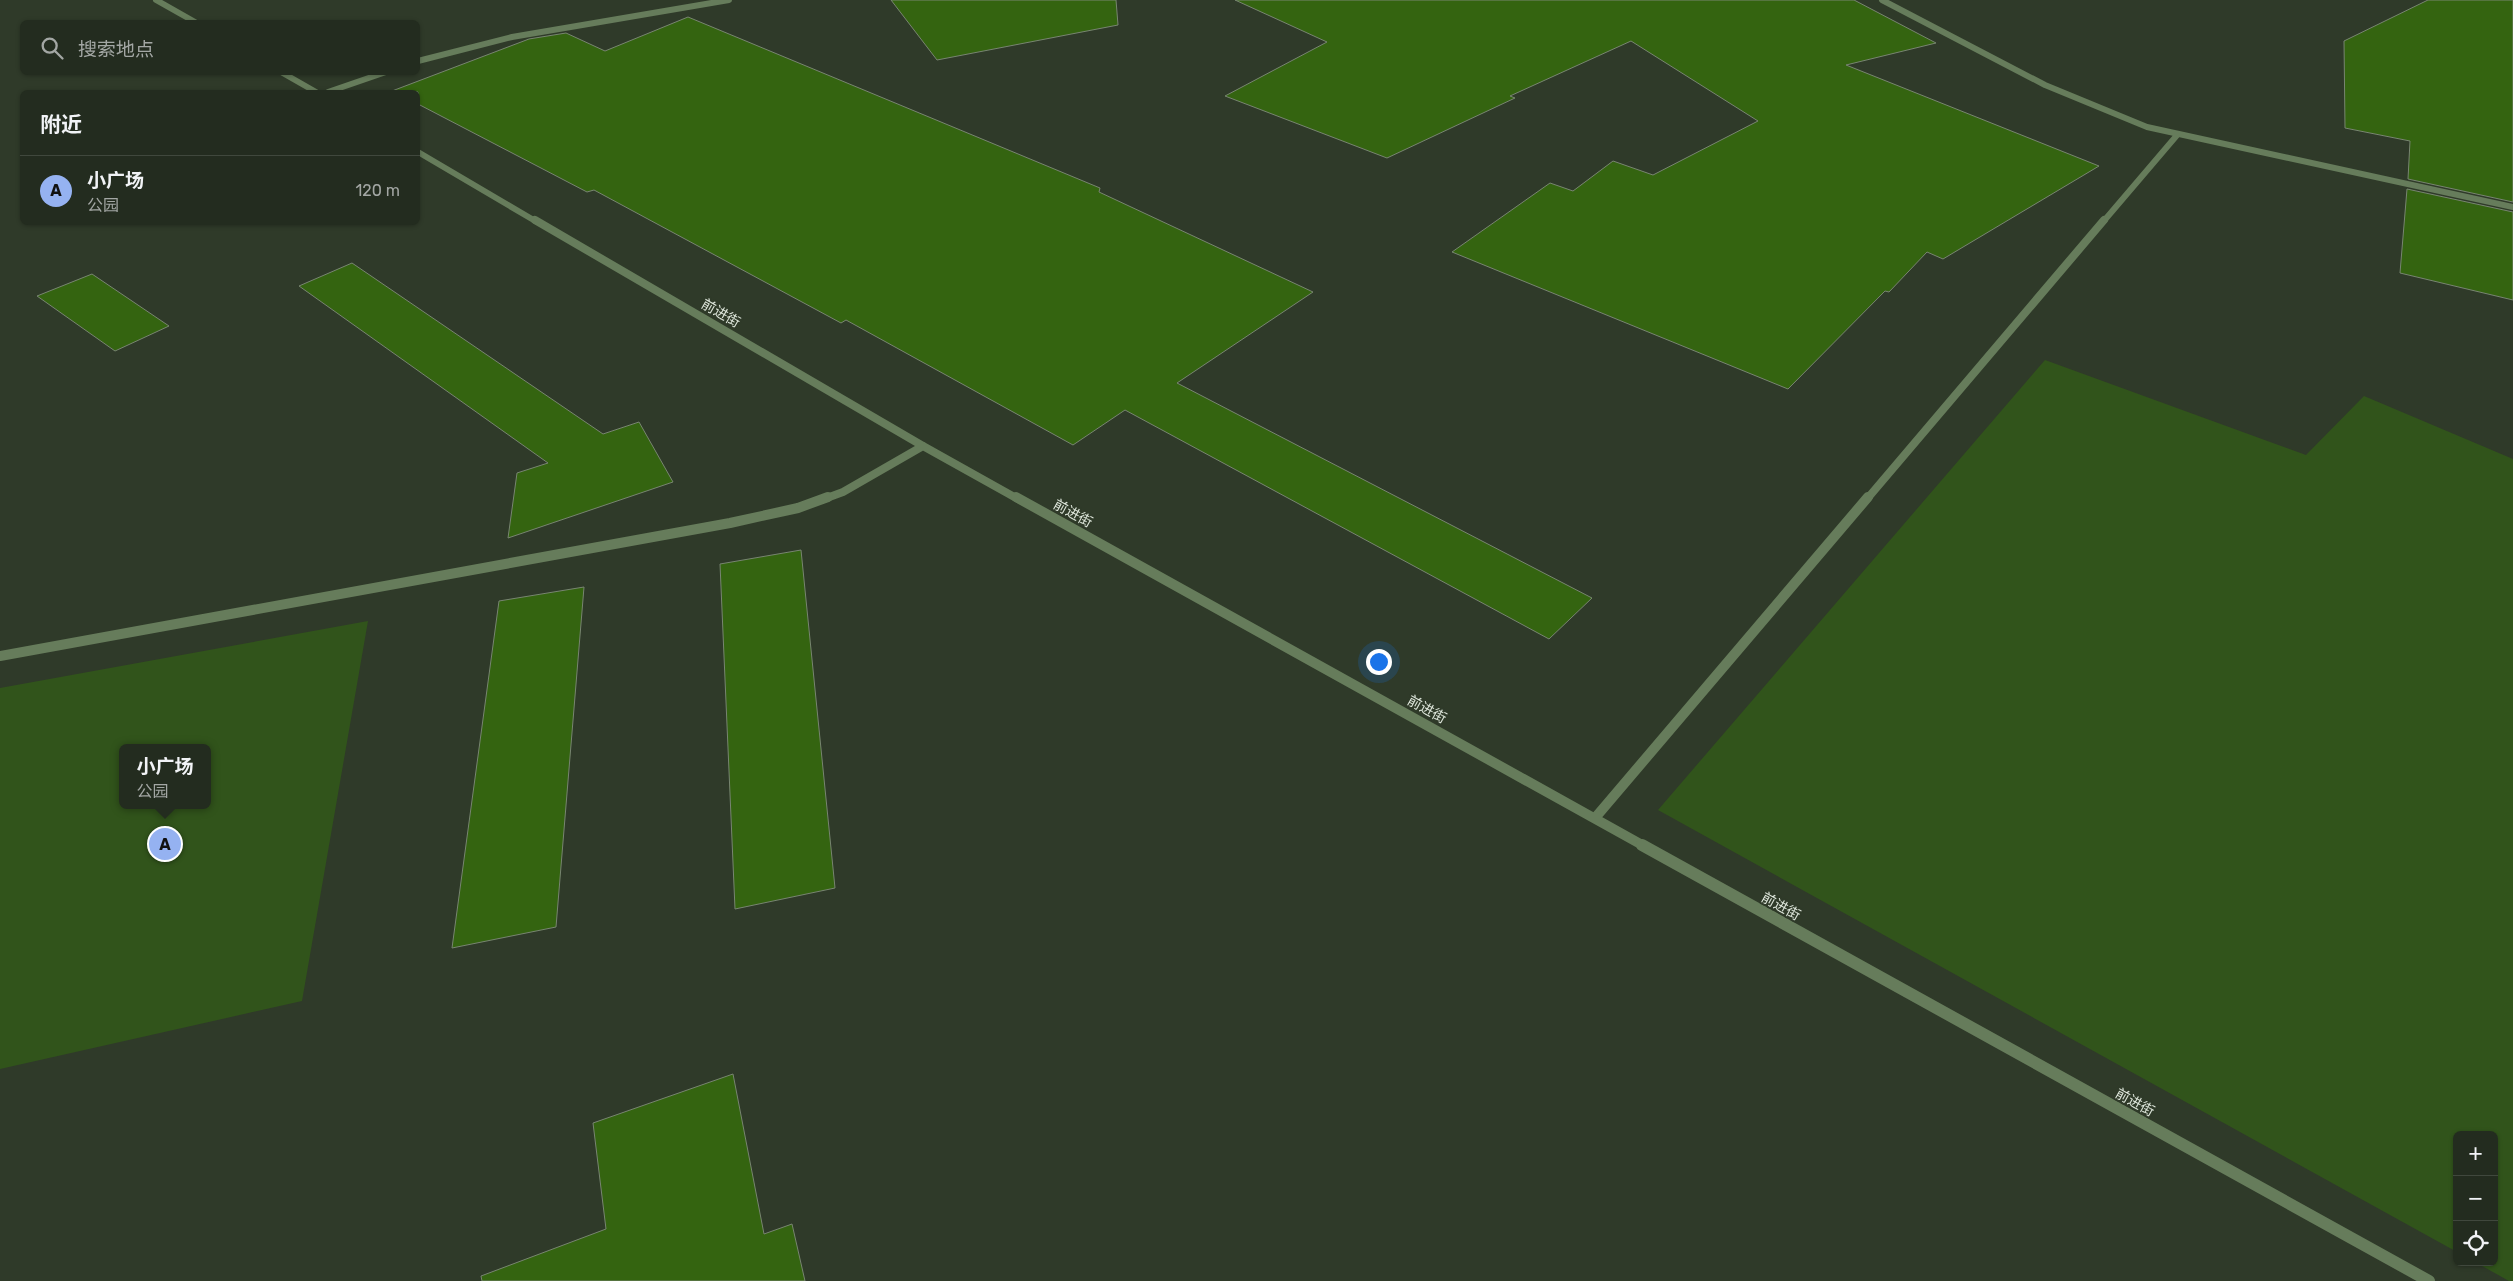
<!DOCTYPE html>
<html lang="zh">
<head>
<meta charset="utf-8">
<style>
	:root { --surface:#232c1f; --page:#2b3428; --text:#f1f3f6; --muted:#a3a7a4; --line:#40483d; --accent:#95b2f1 }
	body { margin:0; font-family:Rubik,"Noto Sans SC",sans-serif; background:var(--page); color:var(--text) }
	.controls { position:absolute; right:15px; bottom:15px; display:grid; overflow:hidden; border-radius:8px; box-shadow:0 1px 4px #0004 }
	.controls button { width:45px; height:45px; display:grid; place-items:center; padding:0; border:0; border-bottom:1px solid var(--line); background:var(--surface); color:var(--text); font:25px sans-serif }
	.you { position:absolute; left:1378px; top:661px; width:18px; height:18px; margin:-12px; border:4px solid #fff; border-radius:50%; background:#1a73e8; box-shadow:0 0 0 8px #1a73e833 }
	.badge { display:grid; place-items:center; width:32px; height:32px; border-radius:50%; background:var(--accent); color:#111; font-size:16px; font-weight:700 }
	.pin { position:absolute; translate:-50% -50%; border:2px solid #fff; box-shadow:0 1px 5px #0006 }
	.popup { position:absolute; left:119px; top:744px; width:92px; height:65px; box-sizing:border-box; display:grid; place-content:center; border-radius:8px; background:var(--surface); filter:drop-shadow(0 1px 4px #0005); font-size:16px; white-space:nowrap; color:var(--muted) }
	.popup b { font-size:19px; color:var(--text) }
	.popup::after { content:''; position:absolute; left:50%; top:100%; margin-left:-10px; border:10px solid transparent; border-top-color:var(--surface) }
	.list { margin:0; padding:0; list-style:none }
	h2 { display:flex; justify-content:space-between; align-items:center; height:65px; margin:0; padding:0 20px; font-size:21px }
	h2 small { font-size:16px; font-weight:400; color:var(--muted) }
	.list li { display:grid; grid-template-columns:32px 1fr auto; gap:15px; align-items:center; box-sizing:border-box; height:70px; padding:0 20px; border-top:1px solid var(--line) }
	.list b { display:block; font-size:19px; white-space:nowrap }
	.list p { margin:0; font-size:16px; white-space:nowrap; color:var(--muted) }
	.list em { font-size:16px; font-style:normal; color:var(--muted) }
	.icon { flex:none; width:28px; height:28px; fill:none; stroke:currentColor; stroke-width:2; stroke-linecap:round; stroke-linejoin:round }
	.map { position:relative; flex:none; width:2513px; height:1281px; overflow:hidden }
	.search { position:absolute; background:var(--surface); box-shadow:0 1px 4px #0004; left:20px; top:20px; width:400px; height:55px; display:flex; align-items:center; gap:12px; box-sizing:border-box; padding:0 18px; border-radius:8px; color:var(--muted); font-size:19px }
	.panel { position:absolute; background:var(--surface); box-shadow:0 1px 4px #0004; left:20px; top:90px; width:400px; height:135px; border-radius:8px }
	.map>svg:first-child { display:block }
	.green { fill:#31541b; fill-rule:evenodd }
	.building { fill:#346410; stroke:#788571 }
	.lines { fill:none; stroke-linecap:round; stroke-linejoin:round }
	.service { stroke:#667c5b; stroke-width:6 }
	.minor-far3 { stroke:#667c5b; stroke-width:6 }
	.minor-far2 { stroke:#667c5b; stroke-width:8 }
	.minor-far1 { stroke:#667c5b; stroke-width:10 }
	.minor { stroke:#667c5b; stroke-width:12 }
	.labels { text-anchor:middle; stroke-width:4; stroke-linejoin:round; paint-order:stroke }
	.street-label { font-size:14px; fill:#dfe7dc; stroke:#2f3a29 }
</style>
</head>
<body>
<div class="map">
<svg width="2513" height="1281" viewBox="0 0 2513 1281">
	<rect width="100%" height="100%" fill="#2f3a29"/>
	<path class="green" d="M 2045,360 L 2306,455 L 2364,396 L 2513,459 L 2513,1281 L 2509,1281 L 2475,1262 L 2494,1262 L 2494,1135 L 2457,1135 L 2457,1252 L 1658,810 Z
		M 368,621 L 302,1001 L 0,1069 L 0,688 ZM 122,748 L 208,748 L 208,805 L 122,805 Z"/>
	<path class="building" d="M 891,0 L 1116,0 L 1118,25 L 937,60 Z
		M 1235,0 L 1854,0 L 1936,43 L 1846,65 L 2099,166 L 1943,259 L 1927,252 L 1889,292 L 1885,291 L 1788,389 L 1452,252 L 1550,183 L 1573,191 L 1613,161 L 1653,175 L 1758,121 L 1631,41 L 1510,96 L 1515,98 L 1387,158 L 1225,96 L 1327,42 Z
		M 2428,0 L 2513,0 L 2513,202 L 2408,179 L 2410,141 L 2345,128 L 2344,41 Z
		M 688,17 L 1100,188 L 1099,192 L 1313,292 L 1177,383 L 1592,598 L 1549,639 L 1125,410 L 1073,445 L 846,320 L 841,323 L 594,190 L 587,192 L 418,104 L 418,92 L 392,91 L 529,39 L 566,33 L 605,51 Z
		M 2407,189 L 2513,212 L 2513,300 L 2400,273 Z
		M 352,263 L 603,434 L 639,422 L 673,482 L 508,538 L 517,473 L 548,463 L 299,286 Z
		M 92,274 L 169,326 L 115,351 L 37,296 Z
		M 801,550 L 835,888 L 735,909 L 720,564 Z
		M 584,587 L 556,927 L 452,948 L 499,601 Z
		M 733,1074 L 764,1234 L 792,1224 L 805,1281 L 482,1281 L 481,1276 L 606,1229 L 593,1123 Z"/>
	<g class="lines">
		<path class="service" d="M 418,61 L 512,37 L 729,0
			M 328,92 L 386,72"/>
		<path class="minor-far3" d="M 156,0 L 195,22
			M 1882,0 L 2045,85 L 2147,127 L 2513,207
			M 281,72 L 316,92
			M 418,152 L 537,222
			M 2103,222 L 2178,134"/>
		<path class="minor-far2" d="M 535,220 L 923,446 L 1018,499
			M 824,499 L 843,492 L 923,446
			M 1867,499 L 2104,220"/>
		<path class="minor-far1" d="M 1016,497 L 1644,846
			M 0,656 L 730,523 L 798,508 L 828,497
			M 1595,818 L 1868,497"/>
		<path class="minor" d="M 1642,845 L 2429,1281"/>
	</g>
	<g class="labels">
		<g class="street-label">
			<text transform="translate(721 313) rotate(30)" y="5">前进街</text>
			<text transform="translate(1073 513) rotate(29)" y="5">前进街</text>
			<text transform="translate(1427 709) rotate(29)" y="5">前进街</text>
			<text transform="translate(1781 906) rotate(29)" y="5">前进街</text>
			<text transform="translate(2135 1102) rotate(29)" y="5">前进街</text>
		</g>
	</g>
</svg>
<div class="controls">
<button>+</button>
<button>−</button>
<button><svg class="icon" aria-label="locate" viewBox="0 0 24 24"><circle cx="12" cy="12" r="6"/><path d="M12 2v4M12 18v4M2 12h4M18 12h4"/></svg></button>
</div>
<div class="you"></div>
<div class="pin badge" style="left:165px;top:844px">A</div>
<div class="popup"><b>小广场</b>公园</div>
<div class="search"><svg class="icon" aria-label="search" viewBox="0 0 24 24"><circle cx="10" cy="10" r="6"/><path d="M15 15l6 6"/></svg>搜索地点</div>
<section class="panel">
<h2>附近<small></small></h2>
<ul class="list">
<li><span class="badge">A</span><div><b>小广场</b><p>公园</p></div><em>120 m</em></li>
</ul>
</section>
</div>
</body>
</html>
